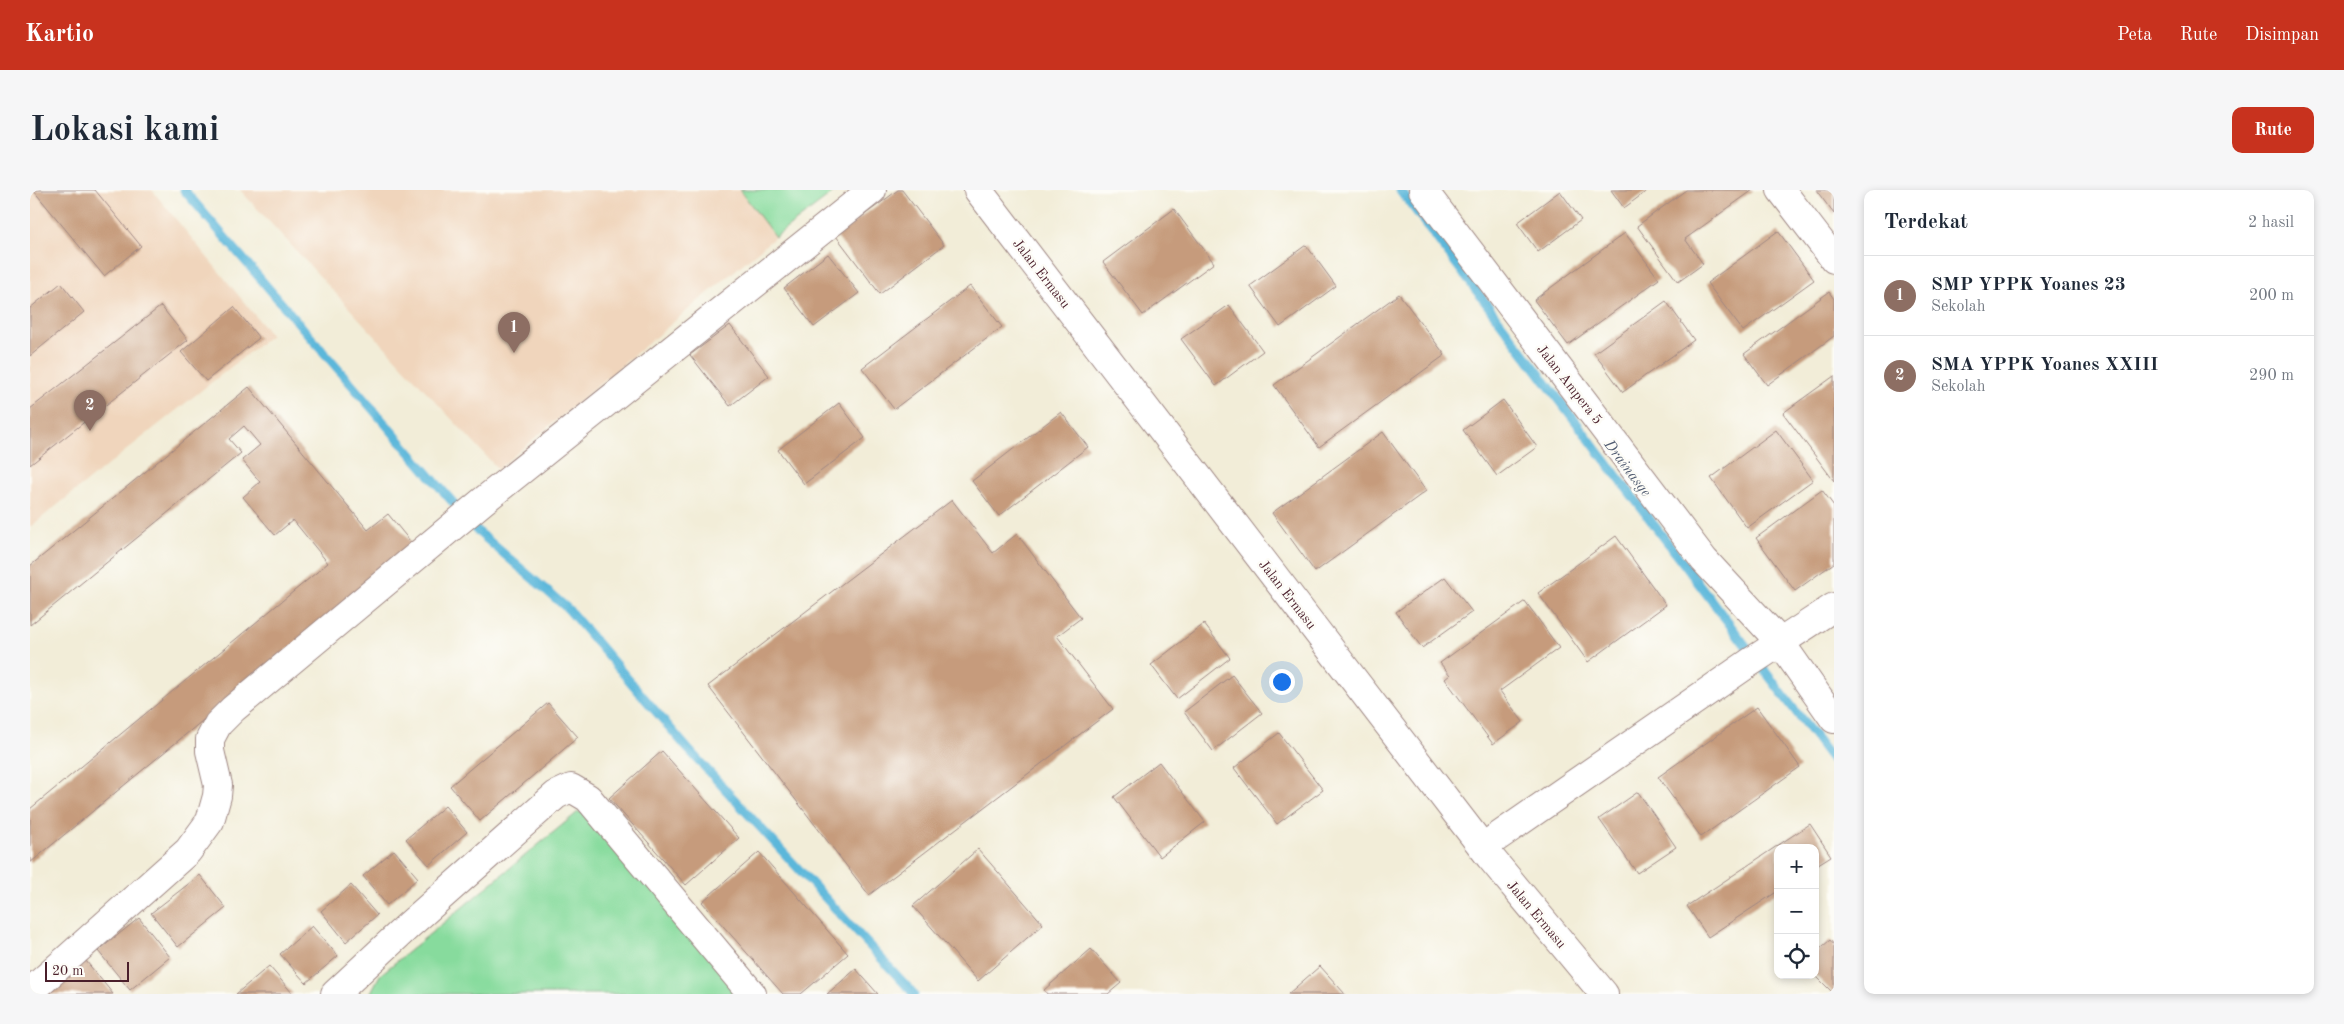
<!DOCTYPE html>
<html lang="id">
<head>
<meta charset="utf-8">
<style>
	:root { --surface:#fff; --page:#f6f6f7; --text:#1f2937; --muted:#747a83; --line:#e0e1e3; --accent:#c8321e }
	body { margin:0; font-family:"Old Standard TT",serif; background:var(--page); color:var(--text) }
	.controls { position:absolute; right:15px; bottom:15px; display:grid; overflow:hidden; border-radius:10px; box-shadow:0 2px 8px #0003 }
	.controls button { width:45px; height:45px; display:grid; place-items:center; padding:0; border:0; border-bottom:1px solid var(--line); background:var(--surface); color:var(--text); font:25px sans-serif }
	.scale { position:absolute; left:15px; bottom:12px; width:84px; box-sizing:border-box; padding-left:5px; border:2px solid #4a1f2b; border-top:0; font-size:14px; line-height:18px; white-space:nowrap; color:#4a1f2b; -webkit-text-stroke:4px #fdfcf7; paint-order:stroke }
	.you { position:absolute; left:1251px; top:491px; width:18px; height:18px; margin:-12px; border:4px solid #fff; border-radius:50%; background:#1a73e8; box-shadow:0 0 0 8px #1a73e833 }
	.badge { display:grid; place-items:center; width:32px; height:32px; border-radius:50%; background:var(--accent); color:#fff; font-size:16px; font-weight:700 }
	.pin { position:absolute; translate:-50% -41px; filter:drop-shadow(0 1px 2px #0008) }
	.pin::after { content:''; position:absolute; top:26px; width:18px; height:15px; background:inherit; clip-path:polygon(0 0,100% 0,50% 100%) }
	.list { margin:0; padding:0; list-style:none }
	h2 { display:flex; justify-content:space-between; align-items:center; height:65px; margin:0; padding:0 20px; font-size:21px }
	h2 small { font-size:16px; font-weight:400; color:var(--muted) }
	.list li { display:grid; grid-template-columns:32px 1fr auto; gap:15px; align-items:center; box-sizing:border-box; height:80px; padding:0 20px; border-top:1px solid var(--line) }
	.list b { display:block; font-size:19px; white-space:nowrap }
	.list p { margin:0; font-size:16px; white-space:nowrap; color:var(--muted) }
	.list em { font-size:16px; font-style:normal; color:var(--muted) }
	.icon { flex:none; width:28px; height:28px; fill:none; stroke:currentColor; stroke-width:2; stroke-linecap:round; stroke-linejoin:round }
	.map { position:relative; flex:none; width:1804px; height:804px; overflow:hidden; border-radius:10px }
	header { display:flex; align-items:center; gap:30px; box-sizing:border-box; height:70px; padding:0 25px; background:var(--accent); color:#fff }
	header strong { font-size:24px }
	nav { display:flex; gap:28px; margin-inline-start:auto; font-size:18px }
	.intro { display:flex; align-items:center; justify-content:space-between; box-sizing:border-box; height:120px; padding:0 30px }
	h1 { margin:0; font-size:35px }
	.button { padding:12px 22px; border-radius:10px; background:var(--accent); color:#fff; font-size:18px; font-weight:700 }
	main { display:flex; gap:30px; padding:0 30px }
	aside { flex:1; background:var(--surface); border-radius:10px; box-shadow:0 2px 8px #0003 }
	.map>svg:first-child { display:block }
	.built { fill:#f0d5bc }
	.green { fill:#87db9d; stroke:#687d64 }
	.lines { fill:none; stroke-linecap:round; stroke-linejoin:round }
	.stream { stroke:#5cb7da; stroke-width:9 }
	.building { fill:#c69b7c }
	.minor-casing { stroke:#9e8682; stroke-width:30 }
	.minor { stroke:#fff; stroke-width:28 }
	.labels { text-anchor:middle; stroke-width:5; stroke-linejoin:round; paint-order:stroke }
	.street-label { font-size:14px; fill:#4a1f2b; stroke:#fdfcf7 }
	.water-label { font-size:15px; font-style:italic; fill:#515c71; stroke:#fdfcf7 }
</style>
</head>
<body>
<header>
<strong>Kartio</strong>
<nav><a>Peta</a><a>Rute</a><a>Disimpan</a></nav>
</header>
<div class="intro"><h1>Lokasi kami</h1><a class="button">Rute</a></div>
<main>
<div class="map">
<svg width="1804" height="804" viewBox="0 0 1804 804">
	<rect width="100%" height="100%" fill="#fdfcf7"/>
	<filter id="ink" filterUnits="userSpaceOnUse"><feTurbulence type="fractalNoise" baseFrequency=".02" numOctaves="2"/><feDisplacementMap in="SourceGraphic" scale="10" xChannelSelector="R" yChannelSelector="G"/><feConvolveMatrix kernelMatrix="1 2 1 2 8 2 1 2 1" color-interpolation-filters="sRGB"/></filter>
	<filter id="wash" filterUnits="userSpaceOnUse"><feTurbulence type="fractalNoise" baseFrequency=".0096" numOctaves="4" result="noise"/><feDisplacementMap in="SourceGraphic" scale="20" xChannelSelector="R" yChannelSelector="G"/><feGaussianBlur stdDeviation="1.12" result="paint"/><feColorMatrix in="noise" values="0 0 0 0 0 0 0 0 0 0 0 0 0 0 0 0 0 1.4 0 .05"/><feComposite in="paint" operator="in"/></filter>
	<g filter="url(#wash)">
		<rect width="100%" height="100%" fill="#f2edd8"/>
		<path class="built" d="M 0,0 L 122,0 L 241,145 L 0,337 Z
			M 210,0 L 710,0 L 745,47 L 468,279 Z"/>
		<path class="green" d="M 710,0 L 807,0 L 745,47 Z
			M 548,622 L 566,624 L 716,804 L 340,804 L 350,785 Z"/>
		<g class="lines">
			<path class="stream" d="M 154,0 L 426,316
				M 1370,0 L 1804,572
				M 445,339 L 538,419 L 658,559 L 884,804"/>
		</g>
		<g id="blocks">
			<path class="building" d="M 3,0 L 65,0 L 111,56 L 74,86 Z
				M 868,0 L 872,0 L 914,55 L 850,104 L 806,46 Z
				M 1581,0 L 1618,0 L 1594,18 Z
				M 1656,0 L 1723,0 L 1655,49 L 1673,74 L 1648,92 L 1607,36 Z
				M 1786,0 L 1804,0 L 1804,24 Z
				M 1530,1 L 1551,30 L 1508,62 L 1487,33 Z
				M 1144,19 L 1184,73 L 1113,125 L 1073,72 Z
				M 1748,41 L 1784,90 L 1713,141 L 1677,93 Z
				M 1595,43 L 1629,89 L 1538,155 L 1504,110 Z
				M 1276,55 L 1306,96 L 1250,137 L 1220,96 Z
				M 798,64 L 829,103 L 784,137 L 754,98 Z
				M 31,93 L 54,122 L 0,166 L 0,118 Z
				M 940,96 L 972,137 L 864,219 L 832,178 Z
				M 1799,102 L 1804,109 L 1804,146 L 1737,195 L 1714,164 Z
				M 1369,104 L 1415,165 L 1289,257 L 1244,195 Z
				M 1636,111 L 1664,150 L 1593,202 L 1564,163 Z
				M 1199,115 L 1233,161 L 1186,196 L 1151,149 Z
				M 131,116 L 158,150 L 0,275 L 0,219 Z
				M 204,117 L 229,148 L 176,191 L 151,162 Z
				M 700,135 L 739,186 L 700,216 L 660,165 Z
				M 1804,186 L 1804,291 L 1753,223 Z
				M 219,197 L 338,340 L 358,324 L 384,356 L 0,673 L 0,619 L 298,373 L 263,330 L 245,345 L 213,307 L 230,292 L 212,270 L 230,255 L 214,236 L 199,249 L 211,263 L 0,435 L 0,376 Z
				M 1473,210 L 1507,257 L 1467,286 L 1433,240 Z
				M 809,213 L 835,248 L 774,294 L 748,260 Z
				M 1031,222 L 1058,257 L 969,326 L 942,291 Z
				M 1746,240 L 1783,290 L 1717,338 L 1681,288 Z
				M 1353,242 L 1396,301 L 1285,382 L 1242,323 Z
				M 1792,300 L 1804,316 L 1804,373 L 1765,401 L 1726,348 Z
				M 922,310 L 963,363 L 987,344 L 1051,428 L 1027,446 L 1083,519 L 839,705 L 678,496 Z
				M 1586,346 L 1636,415 L 1558,472 L 1508,403 Z
				M 1415,387 L 1442,422 L 1392,458 L 1366,422 Z
				M 1495,411 L 1529,458 L 1470,501 L 1493,532 L 1463,554 L 1415,489 L 1420,485 L 1410,473 Z
				M 1174,434 L 1200,468 L 1147,509 L 1121,475 Z
				M 1202,485 L 1232,523 L 1183,561 L 1154,522 Z
				M 518,513 L 548,547 L 450,631 L 420,596 Z
				M 1727,517 L 1770,577 L 1671,647 L 1628,587 Z
				M 1249,543 L 1293,600 L 1247,634 L 1204,578 Z
				M 632,561 L 709,648 L 656,695 L 579,608 Z
				M 1129,572 L 1175,632 L 1130,667 L 1084,607 Z
				M 1608,602 L 1646,657 L 1607,683 L 1569,629 Z
				M 415,616 L 437,642 L 399,675 L 376,649 Z
				M 1780,634 L 1801,666 L 1785,676 L 1785,658 L 1748,658 L 1748,701 L 1678,747 L 1657,716 Z
				M 948,659 L 1013,734 L 948,791 L 883,716 Z
				M 364,660 L 388,688 L 357,715 L 333,686 Z
				M 729,662 L 818,764 L 771,804 L 753,804 L 672,712 Z
				M 170,685 L 196,718 L 148,757 L 121,723 Z
				M 321,695 L 347,725 L 316,752 L 291,721 Z
				M 109,728 L 140,767 L 100,800 L 68,761 Z
				M 282,736 L 308,766 L 276,793 L 250,764 Z
				M 1800,750 L 1804,755 L 1804,804 L 1785,785 L 1785,763 Z
				M 1061,759 L 1091,793 L 1078,804 L 1017,804 L 1014,800 Z
				M 56,771 L 83,804 L 14,804 Z
				M 239,776 L 263,804 L 206,804 Z
				M 1290,776 L 1315,804 L 1258,804 Z
				M 826,779 L 848,804 L 797,804 Z"/>
		</g>
	</g>
	<g filter="url(#ink)">
		<use href="#blocks" fill-opacity="0" stroke="#9e8682" stroke-width="1"/>
		<g class="lines">
			<g class="minor-casing">
				<path id="minor" d="M 948,0 L 1460,667 L 1574,804
					M 1393,0 L 1674,370 L 1750,452 L 1804,529
					M 1751,0 L 1804,69
					M 1453,657 L 1719,473 L 1804,417
					M 0,802 L 158,661 L 180,631 L 187,606 L 188,595 L 180,561 L 180,549 L 188,534 L 203,519 L 453,311 L 842,0
					M 305,804 L 379,735 L 526,605 L 541,598 L 558,608 L 722,804"/>
			</g>
			<use href="#minor" class="minor"/>
		</g>
	</g>
	<g class="labels">
		<g class="street-label">
			<text transform="translate(1012 83) rotate(52)" y="5">Jalan Ermasu</text>
			<text transform="translate(1540 194) rotate(52)" y="5">Jalan Ampera 5</text>
			<text transform="translate(1258 404) rotate(52)" y="5">Jalan Ermasu</text>
			<text transform="translate(1507 724) rotate(50)" y="5">Jalan Ermasu</text>
		</g>
		<g class="water-label">
			<text transform="translate(1598 278) rotate(53)" y="5">Drainasge</text>
		</g>
	</g>
</svg>
<div class="controls">
<button>+</button>
<button>−</button>
<button><svg class="icon" aria-label="locate" viewBox="0 0 24 24"><circle cx="12" cy="12" r="6"/><path d="M12 2v4M12 18v4M2 12h4M18 12h4"/></svg></button>
</div>
<div class="scale">20 m</div>
<div class="you"></div>
<div class="pin badge" style="left:484px;top:163px;background:#8d6e63">1</div>
<div class="pin badge" style="left:60px;top:241px;background:#8d6e63">2</div>
</div>
<aside>
<h2>Terdekat<small>2 hasil</small></h2>
<ul class="list">
<li><span class="badge" style="background:#8d6e63">1</span><div><b>SMP YPPK Yoanes 23</b><p>Sekolah</p></div><em>200 m</em></li>
<li><span class="badge" style="background:#8d6e63">2</span><div><b>SMA YPPK Yoanes XXIII</b><p>Sekolah</p></div><em>290 m</em></li>
</ul>
</aside>
</main>
</body>
</html>
